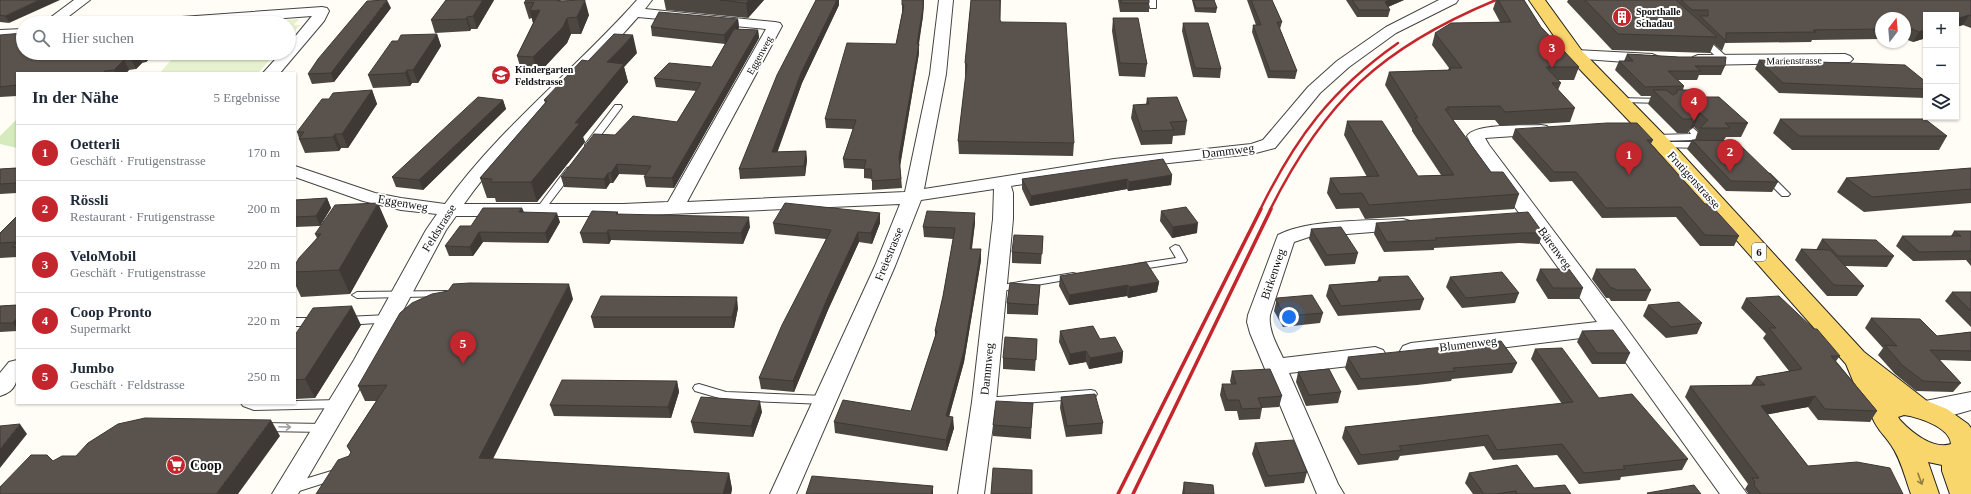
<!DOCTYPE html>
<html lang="de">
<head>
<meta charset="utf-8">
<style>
	:root { --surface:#fff; --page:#f2f2f3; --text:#1f2937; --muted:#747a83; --line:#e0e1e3; --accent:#c4262e }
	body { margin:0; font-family:"Times New Roman",serif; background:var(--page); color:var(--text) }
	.controls { position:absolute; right:12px; top:12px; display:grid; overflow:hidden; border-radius:0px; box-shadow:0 1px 3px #0004 }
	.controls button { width:36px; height:36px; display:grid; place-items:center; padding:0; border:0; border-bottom:1px solid var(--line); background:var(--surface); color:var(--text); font:20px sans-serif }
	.compass { position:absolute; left:1875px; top:12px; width:36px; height:36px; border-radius:50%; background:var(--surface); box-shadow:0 1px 3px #0004; rotate:16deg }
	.you { position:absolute; left:1289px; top:317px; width:14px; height:14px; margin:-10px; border:3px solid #fff; border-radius:50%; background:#1a73e8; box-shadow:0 0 0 6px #1a73e833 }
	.badge { display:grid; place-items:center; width:26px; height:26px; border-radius:50%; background:var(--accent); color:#fff; font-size:13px; font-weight:700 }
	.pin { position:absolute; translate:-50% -33px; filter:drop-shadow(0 1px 2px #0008) }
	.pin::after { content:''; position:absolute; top:21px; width:14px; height:12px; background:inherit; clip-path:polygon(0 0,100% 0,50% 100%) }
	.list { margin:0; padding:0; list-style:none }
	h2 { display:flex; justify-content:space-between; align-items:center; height:52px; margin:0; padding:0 16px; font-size:17px }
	h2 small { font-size:13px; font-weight:400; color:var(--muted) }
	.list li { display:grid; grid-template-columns:26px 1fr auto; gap:12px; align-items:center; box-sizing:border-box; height:56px; padding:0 16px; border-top:1px solid var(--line) }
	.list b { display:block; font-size:15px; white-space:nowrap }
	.list p { margin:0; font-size:13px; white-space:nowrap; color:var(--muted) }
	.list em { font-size:13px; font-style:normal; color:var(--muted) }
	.icon { flex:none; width:22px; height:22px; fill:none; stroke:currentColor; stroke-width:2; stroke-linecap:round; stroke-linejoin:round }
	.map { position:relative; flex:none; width:1971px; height:494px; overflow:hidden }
	.search { position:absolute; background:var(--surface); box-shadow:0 1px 3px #0004; left:16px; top:16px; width:280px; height:44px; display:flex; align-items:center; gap:10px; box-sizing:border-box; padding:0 14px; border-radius:22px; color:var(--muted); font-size:15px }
	.panel { position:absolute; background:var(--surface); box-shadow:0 1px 3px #0004; left:16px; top:72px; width:280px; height:332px; border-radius:0px }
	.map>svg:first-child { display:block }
	.green { fill:#d5ebbd }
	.pitch { fill:#e6f2cf }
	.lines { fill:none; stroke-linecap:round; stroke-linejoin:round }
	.service-casing { stroke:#444; stroke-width:2 }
	.minor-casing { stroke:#444; stroke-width:2 }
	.tertiary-casing { stroke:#444; stroke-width:2 }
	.primary-casing { stroke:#222; stroke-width:2 }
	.service { fill:#fff; fill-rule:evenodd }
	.minor { fill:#fff; fill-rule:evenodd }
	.tertiary { fill:#fff; fill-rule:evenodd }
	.primary { fill:#f9d66b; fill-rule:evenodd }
	.rail-far1 { stroke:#c4262e; stroke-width:2.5 }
	.rail { stroke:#c4262e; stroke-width:3.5 }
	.wall { fill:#4d4742 }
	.shaded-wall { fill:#3f3936 }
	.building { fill:#5a524d; stroke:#3f3936 }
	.oneway { stroke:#a0a0a0 }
	.oneway2 { stroke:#917d42 }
	.labels { text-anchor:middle; stroke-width:4; stroke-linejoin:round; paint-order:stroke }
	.far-poi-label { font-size:10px; font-weight:bold; fill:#111; stroke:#fff; text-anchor:start }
	.far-street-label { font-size:10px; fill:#111; stroke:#fff }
	.shield { fill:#fff; stroke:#585858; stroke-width:1 }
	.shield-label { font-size:11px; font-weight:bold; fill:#111 }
	.street-label { font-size:12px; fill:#111; stroke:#fff }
	.near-poi-label { font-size:14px; font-weight:bold; fill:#111; stroke:#fff; text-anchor:start }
</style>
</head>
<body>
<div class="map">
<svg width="1971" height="494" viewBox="0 0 1971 494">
	<rect width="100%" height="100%" fill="#fffdf5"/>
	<path class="green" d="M 17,119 L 17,148 L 0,144 L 0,136 Z"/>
	<path class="pitch" d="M 299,19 L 294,25 L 300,25 L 289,38 L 289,23 L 245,23 Z
		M 177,53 L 276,53 L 258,73 L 160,73 Z"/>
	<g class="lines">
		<g class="service-casing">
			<path id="service" d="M 1148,0 L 1156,0 L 1156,8 L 1150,8 Z
				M 1700,38 L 1706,38 L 1728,58 L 1728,62 L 1722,62 L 1700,42 Z
				M 1617,98 L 1663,99 L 1667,101 L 1663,103 L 1620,102 L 1617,102 Z
				M 615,105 L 621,105 L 622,107 L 592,147 L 586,147 L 585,145 L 586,143 Z
				M 1693,128 L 1700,134 L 1696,139 L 1693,140 L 1656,141 L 1652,138 L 1656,135 L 1691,134 L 1689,131 Z
				M 1663,142 L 1701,142 L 1705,145 L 1701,148 L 1660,147 L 1659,145 L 1660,143 Z
				M 570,167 L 575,170 L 543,212 L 537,212 L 535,210 L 537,208 L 567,168 Z
				M 1767,173 L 1770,174 L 1790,194 L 1788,196 L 1782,196 L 1762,176 Z
				M 1175,245 L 1179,246 L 1187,260 L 1186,262 L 1136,270 L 1131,267 L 1136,264 L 1176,258 L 1170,248 Z
				M 1073,273 L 1077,274 L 1078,276 L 1077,278 L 996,292 L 991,289 L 996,286 Z
				M 447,291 L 452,294 L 451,296 L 357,298 L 352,295 L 357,292 Z
				M 388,315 L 392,316 L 393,319 L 392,322 L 346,325 L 341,321 L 346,317 Z
				M 295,318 L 316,318 L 321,322 L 316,326 L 295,326 Z
				M 699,384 L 726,392 L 825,396 L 829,397 L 831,400 L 829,403 L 825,404 L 726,400 L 695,391 L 693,388 L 695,385 Z
				M 1091,390 L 1095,391 L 1097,394 L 1095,397 L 1091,398 L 984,406 L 980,405 L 978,402 L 980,399 L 984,398 Z
				M 340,400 L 344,401 L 346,404 L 344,407 L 340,408 L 254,410 L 243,406 L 241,403 L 295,403 L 295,401 Z
				M 262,423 L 325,424 L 329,425 L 331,428 L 329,431 L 325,432 L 262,431 L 258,430 L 256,427 L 258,424 Z
				M 338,469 L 343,471 L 344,474 L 343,477 L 290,494 L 285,493 L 284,489 L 285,485 Z"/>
		</g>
		<g class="minor-casing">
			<path id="minor" d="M 74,0 L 90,0 L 60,23 L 43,23 Z
				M 637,0 L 652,0 L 645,9 L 775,22 L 780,23 L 782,26 L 687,202 L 905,192 L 930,74 L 939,0 L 953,0 L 946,74 L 924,189 L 1114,159 L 1251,144 L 1263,140 L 1308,87 L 1337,61 L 1386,27 L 1439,0 L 1458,0 L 1456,3 L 1396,33 L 1349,67 L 1320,93 L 1275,148 L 1252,154 L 1114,169 L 1011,186 L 1013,193 L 1013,219 L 996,402 L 984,494 L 958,494 L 972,402 L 993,219 L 994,189 L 921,200 L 895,266 L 796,494 L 770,494 L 875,266 L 900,204 L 623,216 L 456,216 L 446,230 L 376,361 L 298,494 L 272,494 L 354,360 L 426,230 L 437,214 L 401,210 L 363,201 L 295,177 L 295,166 L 375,193 L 401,198 L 445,204 C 499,128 576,69 637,0 ZM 638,17 L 766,29 L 668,202 L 623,204 L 464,204 C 513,134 583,81 638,17 Z
				M 322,7 L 327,8 L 329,11 L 324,21 L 280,73 L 263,73 L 281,53 L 289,53 L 289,44 L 312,16 L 214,23 L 146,23 L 148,20 L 153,19 Z
				M 23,29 L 23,37 L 0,38 L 0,30 Z
				M 1576,50 L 1652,54 L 1657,56 L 1660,59 L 1657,62 L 1652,64 L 1571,58 L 1568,55 L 1571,52 Z
				M 1845,54 L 1850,56 L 1853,59 L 1850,62 L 1698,65 L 1693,63 L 1690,60 L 1693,57 L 1698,55 Z
				M 1541,125 L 1547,126 L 1550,130 L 1547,134 L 1485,138 L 1489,145 L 1622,322 L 1747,494 L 1720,494 L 1606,335 L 1411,359 L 1403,356 L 1400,351 L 1403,346 L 1411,343 L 1597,322 L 1474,150 L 1467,136 C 1476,123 1525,126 1541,125 Z
				M 1403,219 L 1410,221 L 1413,225 L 1410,229 L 1309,237 L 1294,242 L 1270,315 C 1268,330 1277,345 1283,358 L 1375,347 L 1383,350 L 1386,355 L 1383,360 L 1375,363 L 1289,373 L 1338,484 L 1344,494 L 1317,494 L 1250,333 L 1247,322 L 1248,315 L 1278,235 C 1309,219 1367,221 1403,219 Z
				M 17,360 C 17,377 20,390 0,396 L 0,373 L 9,362 Z"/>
		</g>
		<g class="tertiary-casing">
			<path id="tertiary" d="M 1971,392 L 1971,410 C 1952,415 1934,422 1915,417 L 1911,410 L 1915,403 Z"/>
		</g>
		<g class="primary-casing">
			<path id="primary" d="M 1529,0 L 1545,0 L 1582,51 L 1670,141 L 1864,352 L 1927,401 L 1947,409 L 1968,424 L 1971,428 L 1971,494 L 1950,494 L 1942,471 L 1942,465 L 1928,462 L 1939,494 L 1911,494 C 1905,478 1901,459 1891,445 C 1884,434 1878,431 1872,417 L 1874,414 L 1853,381 L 1846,364 L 1656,149 L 1570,59 ZM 1904,415 C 1918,417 1950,427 1951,444 C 1933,450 1911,432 1900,420 L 1898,417 Z"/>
		</g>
		<use href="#service" class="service"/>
		<use href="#minor" class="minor"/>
		<use href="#tertiary" class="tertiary"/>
		<use href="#primary" class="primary"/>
		<path class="rail-far1" d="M 1260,210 C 1296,137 1331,90 1398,43
			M 1270,210 C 1325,100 1382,47 1496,0"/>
		<path class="rail" d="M 1118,494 L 1261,209
			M 1133,494 L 1271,209"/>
	</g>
	<path class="wall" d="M 0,0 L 9,23 L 0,22 Z
		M 446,0 L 494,0 L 477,29 L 471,29 L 470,31 L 435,33 L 431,20 Z
		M 526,0 L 560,0 L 589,15 L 581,34 L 571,34 L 567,43 L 538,74 L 522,73 L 517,56 L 533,23 L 532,18 L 529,19 L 524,3 Z
		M 664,0 L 764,0 L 748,18 L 666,10 Z
		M 816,0 L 839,0 L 839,5 L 802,83 L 777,152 L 806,151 L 807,160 L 805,176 L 740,179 L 739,169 Z
		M 902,0 L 924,0 L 923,16 L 919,44 L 919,53 L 900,165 L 902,188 L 872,190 L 872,179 L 864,178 L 864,169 L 844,168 L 843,159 L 853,129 L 826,128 L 825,119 L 896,44 L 902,13 Z
		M 971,0 L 1001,0 L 1000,20 L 1074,143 L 1073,156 L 959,154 L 958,141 L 966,76 L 965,75 L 965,63 Z
		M 1118,0 L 1149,0 L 1149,12 L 1120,12 Z
		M 1192,0 L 1214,0 L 1217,8 L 1216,13 L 1195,12 Z
		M 1247,0 L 1272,0 L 1282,22 L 1280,29 L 1297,71 L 1295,79 L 1268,78 L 1252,32 L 1253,25 L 1256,25 Z
		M 1346,0 L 1404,0 L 1388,7 L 1390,10 L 1388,17 L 1357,17 Z
		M 1496,0 L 1524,0 L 1541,27 L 1579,67 L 1574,80 L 1558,80 L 1561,83 L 1558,90 L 1575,108 L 1570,122 L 1500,126 L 1495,120 L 1453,120 L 1491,172 L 1519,194 L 1514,209 L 1365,219 L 1359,208 L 1336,209 L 1327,193 L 1330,178 L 1367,177 L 1344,135 L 1347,121 L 1418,176 L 1441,175 L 1412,131 L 1412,129 L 1385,85 L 1389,72 L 1448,70 L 1449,68 L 1432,45 L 1435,33 L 1500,22 L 1493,9 Z
		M 1568,0 L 1971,0 L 1971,28 L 1963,25 L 1956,27 L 1956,15 L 1926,15 L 1926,38 L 1913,42 L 1905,39 L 1905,18 L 1881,18 L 1881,39 L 1812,40 L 1811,42 L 1725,43 L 1722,51 L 1714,44 L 1710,53 L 1612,50 L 1567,2 Z
		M 391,8 L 334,82 L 312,84 L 308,74 Z
		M 1113,18 L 1147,64 L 1145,77 L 1119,76 L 1112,31 Z
		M 738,19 L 739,28 L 738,29 L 758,30 L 759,38 L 674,188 L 646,187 L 644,177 L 645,175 L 619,174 L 613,183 L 610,183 L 606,189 L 564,187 L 561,177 L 615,135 L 677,122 L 696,91 L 656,87 L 654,78 L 712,67 L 725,44 L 652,36 L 651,27 Z
		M 1183,23 L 1221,69 L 1220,78 L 1193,77 L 1182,31 Z
		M 437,34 L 441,46 L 418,83 L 412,83 L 410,86 L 373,88 L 368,75 L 398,41 Z
		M 0,35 L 23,53 L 155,53 L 146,62 L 142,63 L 136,69 L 129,70 L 126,73 L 17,73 L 17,96 L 0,97 Z
		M 637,53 L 624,67 L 628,82 L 583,137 L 585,142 L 537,202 L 496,202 L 495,198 L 487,198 L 480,178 L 545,103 L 544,100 Z
		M 1627,54 L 1679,57 L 1725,66 L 1721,75 L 1699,75 L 1697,80 L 1678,80 L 1684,86 L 1683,90 L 1701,97 L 1748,123 L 1741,137 L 1726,137 L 1724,140 L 1778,182 L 1772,192 L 1726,191 L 1687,149 L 1692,140 L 1695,140 L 1698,131 L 1694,127 L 1690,129 L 1688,133 L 1677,133 L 1648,104 L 1651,96 L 1641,96 L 1615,70 L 1619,61 L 1624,61 Z
		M 1759,60 L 1926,82 L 1926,98 L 1779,93 L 1755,69 Z
		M 372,90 L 377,104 L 348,148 L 341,148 L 339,151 L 305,153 L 299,139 L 299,138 L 297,132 L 329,99 Z
		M 1147,98 L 1187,121 L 1185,135 L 1173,136 L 1172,144 L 1141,145 L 1131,118 L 1133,105 L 1146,104 Z
		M 503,100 L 506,109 L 423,190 L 396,187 L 392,177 Z
		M 1780,119 L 1947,136 L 1939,150 L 1792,150 L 1773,133 Z
		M 1515,129 L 1653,140 L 1651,144 L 1705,204 L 1739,236 L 1734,246 L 1700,246 L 1676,217 L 1602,218 L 1572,181 L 1550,182 L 1512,138 Z
		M 17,168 L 17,193 L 0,194 L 0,169 Z
		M 1971,168 L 1971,203 L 1864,212 L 1837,192 L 1846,178 Z
		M 1172,175 L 1171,185 L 1128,191 L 1127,189 L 1030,206 L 1022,189 L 1022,179 Z
		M 327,198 L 331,208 L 320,226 L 295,227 L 295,200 Z
		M 522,208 L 524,212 L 560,222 L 548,243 L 483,242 L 473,256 L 449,256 L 445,246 L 471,226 Z
		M 1161,211 L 1197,233 L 1172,238 L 1160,221 Z
		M 618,212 L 618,214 L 750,227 L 743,244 L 611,240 L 609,244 L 583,243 L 580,233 Z
		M 880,213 L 880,223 L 872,244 L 859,242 L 828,310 L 794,392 L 761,389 L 759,378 L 826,239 L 775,234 L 773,223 Z
		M 17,216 L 17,257 L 0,258 L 0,233 Z
		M 975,223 L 972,249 L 981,260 L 964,362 L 949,417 L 954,428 L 947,451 L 835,433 L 834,422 L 911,411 L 935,337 L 935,331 L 943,296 L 953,239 L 924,237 L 923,227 Z
		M 1376,223 L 1543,233 L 1539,244 L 1519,243 L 1434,248 L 1434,250 L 1384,252 L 1374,234 Z
		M 388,226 L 350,294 L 301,297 L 295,284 L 295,265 L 317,238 L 315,234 Z
		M 1311,229 L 1358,253 L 1355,264 L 1325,266 L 1309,239 Z
		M 1954,231 L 1971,231 L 1971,266 L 1966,260 L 1913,261 L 1896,246 L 1902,236 L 1951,236 Z
		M 1043,236 L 1041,264 L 1012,263 L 1012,252 Z
		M 1822,239 L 1894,256 L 1887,267 L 1845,266 L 1864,286 L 1857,296 L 1827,296 L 1795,260 L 1801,249 L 1816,250 Z
		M 1540,269 L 1583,288 L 1579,299 L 1548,299 L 1536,280 Z
		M 1596,269 L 1651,290 L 1646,301 L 1611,301 L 1609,298 L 1606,298 L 1592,279 Z
		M 1060,276 L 1159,282 L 1157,292 L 1128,298 L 1127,296 L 1069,305 L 1059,286 Z
		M 1379,277 L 1424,299 L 1420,310 L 1338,316 L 1326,296 L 1329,285 L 1377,281 Z
		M 1450,277 L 1519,293 L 1515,303 L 1462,308 L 1446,287 Z
		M 1040,285 L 1038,315 L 1007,314 L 1007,303 Z
		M 1952,292 L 1971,292 L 1971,327 L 1945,301 Z
		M 1277,298 L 1323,313 L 1320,323 L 1283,327 L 1274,311 Z
		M 1746,298 L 1840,356 L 1836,361 L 1877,411 L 1870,422 L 1818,420 L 1808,407 L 1767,414 L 1808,466 L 1903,494 L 1748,494 L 1748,493 L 1745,489 L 1748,484 L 1685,397 L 1690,386 L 1751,385 L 1756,377 L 1789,371 L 1763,338 L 1766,334 L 1741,308 Z
		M 573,299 L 493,459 L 729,473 L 732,489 L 731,494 L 316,494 L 351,453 L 347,446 L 376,401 L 365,401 L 358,386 Z
		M 17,305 L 17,331 L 0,332 L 0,306 Z
		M 1648,305 L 1702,323 L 1697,334 L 1666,338 L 1643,316 Z
		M 738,308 L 734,328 L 594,328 L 591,317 Z
		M 1871,318 L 1937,336 L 1971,332 L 1971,361 L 1940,360 L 1961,383 L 1953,392 L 1916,391 L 1895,374 L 1878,355 L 1883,348 L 1865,328 Z
		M 361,325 L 315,398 L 295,399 L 295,335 Z
		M 1060,331 L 1100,339 L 1123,352 L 1122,363 L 1089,369 L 1086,362 L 1069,365 L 1059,342 Z
		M 1582,331 L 1630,353 L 1625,364 L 1592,364 L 1577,342 Z
		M 1037,339 L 1035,371 L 1003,369 L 1003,358 Z
		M 1535,349 L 1599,398 L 1688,459 L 1682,470 L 1621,477 L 1620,480 L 1579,484 L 1557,455 L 1493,460 L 1484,446 L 1400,456 L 1398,460 L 1358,465 L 1342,438 L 1345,427 L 1562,404 L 1531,359 Z
		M 1348,357 L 1517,363 L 1512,373 L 1452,379 L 1451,381 L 1417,385 L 1358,390 L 1345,368 Z
		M 1232,371 L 1282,396 L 1279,407 L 1262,408 L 1260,419 L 1239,420 L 1237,411 L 1225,411 L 1220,395 L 1222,384 L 1231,384 L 1230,381 Z
		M 1298,372 L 1341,392 L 1338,403 L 1306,406 L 1296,382 Z
		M 677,381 L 679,392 L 671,418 L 554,416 L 550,405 Z
		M 1061,397 L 1103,423 L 1102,434 L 1066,437 L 1060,408 Z
		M 762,412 L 753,437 L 694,433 L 691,422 Z
		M 1032,414 L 1031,439 L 993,436 L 993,425 Z
		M 1255,443 L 1307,472 L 1304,483 L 1265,487 L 1252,454 Z
		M 1469,473 L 1534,488 L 1571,494 L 1473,494 L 1465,483 Z
		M 1184,482 L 1214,494 L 1182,494 Z"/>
	<path class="shaded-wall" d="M 39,0 L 60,0 L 9,23 L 5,16 Z
		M 387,0 L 391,8 L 334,82 L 331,73 Z
		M 483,0 L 494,0 L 477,29 L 473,16 Z
		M 585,0 L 589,15 L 581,34 L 577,17 Z
		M 749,0 L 764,0 L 748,18 L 746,3 Z
		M 837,0 L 839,0 L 839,5 L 802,83 L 774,162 L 772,152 L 801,73 Z
		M 923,0 L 924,0 L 923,16 L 917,53 L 917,44 Z
		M 1390,0 L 1404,0 L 1383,9 L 1385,2 Z
		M 540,10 L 534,27 L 530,11 Z
		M 1969,15 L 1963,25 L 1956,27 L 1956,19 Z
		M 467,17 L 471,29 L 470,31 L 466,19 Z
		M 567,18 L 571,34 L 567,43 L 538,74 L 533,57 Z
		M 738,19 L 739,28 L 725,44 L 724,35 Z
		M 171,20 L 172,23 L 168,23 Z
		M 1926,29 L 1926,38 L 1913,42 L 1919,32 Z
		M 758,30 L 759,38 L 674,188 L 672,178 Z
		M 437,34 L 441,46 L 418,83 L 413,70 Z
		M 633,35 L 637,53 L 624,67 L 628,82 L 583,137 L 585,142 L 537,202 L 531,182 L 575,123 L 607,62 Z
		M 919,44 L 919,53 L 900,167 L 899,157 Z
		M 137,53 L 142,63 L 136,69 L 131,59 Z
		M 141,53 L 155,53 L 146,62 Z
		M 124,60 L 129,70 L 126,73 L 116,73 L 114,70 Z
		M 407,70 L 412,83 L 410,86 L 405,73 Z
		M 372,90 L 377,104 L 348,148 L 342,134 Z
		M 503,100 L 506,109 L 423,190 L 419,180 Z
		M 1700,113 L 1694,127 L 1690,129 L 1694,119 L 1694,116 Z
		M 335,134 L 341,148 L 339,151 L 333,137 Z
		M 806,151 L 807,160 L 805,176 L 804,166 Z
		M 617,164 L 619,174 L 613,183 L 611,173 Z
		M 608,173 L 610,183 L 606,189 L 604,179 Z
		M 1172,175 L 1171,185 L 1128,191 L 1129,182 Z
		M 1127,179 L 1127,189 L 1030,206 L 1031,196 Z
		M 327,198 L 331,208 L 320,226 L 316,216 Z
		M 378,203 L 388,226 L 350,294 L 339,270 Z
		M 522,208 L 525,218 L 519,212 Z
		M 557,213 L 560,222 L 548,243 L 545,233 Z
		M 880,213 L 880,223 L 872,244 L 871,233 Z
		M 975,213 L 975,223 L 970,259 L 970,249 Z
		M 749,217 L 750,227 L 743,244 L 741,233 Z
		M 1198,223 L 1197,233 L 1172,238 L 1173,227 Z
		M 608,230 L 611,240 L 609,244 L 607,233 Z
		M 479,232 L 483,242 L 473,256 L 470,247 Z
		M 858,232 L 859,242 L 828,310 L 794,392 L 793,381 L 827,299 Z
		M 981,249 L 981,260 L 964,362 L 946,427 L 946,416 Z
		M 1159,282 L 1157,292 L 1128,298 L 1129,287 Z
		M 569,284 L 573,299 L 485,474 L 479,458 Z
		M 1128,285 L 1127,296 L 1069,305 L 1069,295 Z
		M 737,297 L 738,308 L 734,328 L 732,317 Z
		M 352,306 L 361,325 L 315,398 L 305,379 Z
		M 17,318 L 17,328 L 13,323 Z
		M 1086,351 L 1086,362 L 1069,365 L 1070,354 Z
		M 1123,352 L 1122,363 L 1089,369 L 1090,358 Z
		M 677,381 L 679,392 L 671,418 L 668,407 Z
		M 1815,396 L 1808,407 L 1754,417 L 1761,406 Z
		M 760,401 L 762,412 L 753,437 L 751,426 Z
		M 953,417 L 954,428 L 947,451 L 946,440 Z
		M 271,420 L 280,436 L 238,494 L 216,494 Z
		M 20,424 L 27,434 L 0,468 L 0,449 Z
		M 729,473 L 732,489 L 731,494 L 723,494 Z
		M 933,486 L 933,494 L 931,494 Z"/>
	<path class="building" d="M 0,0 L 39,0 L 5,16 L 0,15 Z
		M 387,0 L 331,73 L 308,74 L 318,59 L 367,1 Z
		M 446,0 L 483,0 L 473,16 L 467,17 L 466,19 L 431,20 Z
		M 526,0 L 558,0 L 558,1 L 585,0 L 577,17 L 567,18 L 563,27 L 533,57 L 517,56 L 540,10 L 530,11 L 534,2 L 524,3 Z
		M 720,0 L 749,0 L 746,3 Z
		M 816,0 L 837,0 L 801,73 L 772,152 L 806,151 L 804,166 L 739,169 L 777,75 Z
		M 902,0 L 923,0 L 923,8 L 917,44 L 919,44 L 899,157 L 901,179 L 872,181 L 871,169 L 864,169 L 866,160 L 843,159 L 856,120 L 825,119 L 847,43 L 896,44 L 904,5 L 902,5 Z
		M 971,0 L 1000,0 L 1000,20 L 1001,22 L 1066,23 L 1074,143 L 958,141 L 967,64 L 965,63 Z
		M 1121,0 L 1149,0 L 1149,3 L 1121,3 Z
		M 1193,0 L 1214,0 L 1217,8 L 1196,8 Z
		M 1251,0 L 1272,0 L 1282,22 L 1277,22 L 1297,71 L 1270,71 L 1253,25 L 1261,25 Z
		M 1352,0 L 1390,0 L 1385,2 L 1390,10 L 1359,10 Z
		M 1498,0 L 1524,0 L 1541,27 L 1579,67 L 1546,67 L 1561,83 L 1552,83 L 1575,108 L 1505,112 L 1500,106 L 1447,107 L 1449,109 L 1445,109 L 1491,172 L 1503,172 L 1519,194 L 1369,205 L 1362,193 L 1340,194 L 1330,178 L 1379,176 L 1347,121 L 1382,121 L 1418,176 L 1454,175 L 1415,118 L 1418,118 L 1389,72 L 1451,70 L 1449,68 L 1462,68 L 1435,33 L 1451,23 L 1511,22 Z
		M 1585,0 L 1676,0 L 1717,37 L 1618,34 Z
		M 1681,0 L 1971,0 L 1971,16 L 1969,15 L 1956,19 L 1956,15 L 1926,15 L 1926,29 L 1919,32 L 1910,28 L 1905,28 L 1905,18 L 1881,18 L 1881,29 L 1813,30 L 1816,32 L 1726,33 L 1726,41 L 1700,16 L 1708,16 L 1708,10 L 1692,10 Z
		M 659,12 L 738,19 L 724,35 L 651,27 Z
		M 1113,18 L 1138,18 L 1147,64 L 1120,63 Z
		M 171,20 L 168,23 L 128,23 Z
		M 1183,23 L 1208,23 L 1221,69 L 1195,68 Z
		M 734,29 L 758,30 L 672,178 L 644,177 L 651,166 L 617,164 L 611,173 L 608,173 L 604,179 L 561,177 L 594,134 L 615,135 L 633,116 L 677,122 L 701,83 L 654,78 L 669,63 L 712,67 Z
		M 23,33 L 23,53 L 137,53 L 131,59 L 124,60 L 114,70 L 105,71 L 103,73 L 17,73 L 17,85 L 0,87 L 0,35 Z
		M 437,34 L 413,70 L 407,70 L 405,73 L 368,75 L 392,41 L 398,41 L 401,35 Z
		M 614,34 L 633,35 L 607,62 L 624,64 L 575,123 L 580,123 L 531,182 L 490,182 L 492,179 L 480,178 L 547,101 L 544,100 L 582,60 L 588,61 Z
		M 1627,54 L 1679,57 L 1726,57 L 1725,66 L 1695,66 L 1701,71 L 1668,71 L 1684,86 L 1645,87 L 1619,61 L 1633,61 Z
		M 1759,60 L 1905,65 L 1926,82 L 1926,89 L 1783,83 Z
		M 372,90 L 342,134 L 335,134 L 333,137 L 299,139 L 304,132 L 297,132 L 322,99 L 329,99 L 333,93 Z
		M 1653,90 L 1666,90 L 1673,95 L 1677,93 L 1677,90 L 1694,90 L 1701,97 L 1719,97 L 1748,123 L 1725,123 L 1730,128 L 1700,128 L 1708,120 L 1700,113 L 1694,116 L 1694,119 L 1683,119 Z
		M 478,97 L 503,100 L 419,180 L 392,177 Z
		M 1177,97 L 1187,121 L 1170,122 L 1174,130 L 1142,131 L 1133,105 L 1149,104 L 1147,98 Z
		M 1780,119 L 1925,119 L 1947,136 L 1799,136 Z
		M 1607,123 L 1637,123 L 1653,140 L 1647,140 L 1705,204 L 1710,204 L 1739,236 L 1705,235 L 1681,207 L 1606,208 L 1576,172 L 1554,172 L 1515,129 Z
		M 1692,140 L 1736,141 L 1778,182 L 1731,181 Z
		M 1163,159 L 1172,175 L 1129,182 L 1127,179 L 1031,196 L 1022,179 Z
		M 17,168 L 17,183 L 0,184 L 0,169 Z
		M 1971,168 L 1971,189 L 1872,197 L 1846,178 Z
		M 327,198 L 316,216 L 295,217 L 295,200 Z
		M 378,203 L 339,270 L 295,272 L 295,265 L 299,258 L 321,234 L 315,234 L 335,205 Z
		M 785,203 L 880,213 L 871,233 L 858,232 L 827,299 L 793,381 L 759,378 L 782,325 L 831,230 L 773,223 Z
		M 1186,207 L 1198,223 L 1173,227 L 1161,211 Z
		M 483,208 L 522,208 L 519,212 L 557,213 L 545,233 L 479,232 L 470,247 L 445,246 L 460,226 L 471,226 Z
		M 592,211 L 618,212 L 616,214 L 749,217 L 741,233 L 608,230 L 607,233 L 580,233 Z
		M 927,211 L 975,213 L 970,249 L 981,249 L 964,351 L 946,416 L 953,417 L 946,440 L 834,422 L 843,400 L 911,411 L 937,331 L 935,331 L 943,296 L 955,228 L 923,227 Z
		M 1528,212 L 1543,233 L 1523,233 L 1435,238 L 1437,240 L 1387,242 L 1376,223 Z
		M 17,216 L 17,242 L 0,243 L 0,233 Z
		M 1341,227 L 1358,253 L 1327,255 L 1311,229 Z
		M 1954,231 L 1971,231 L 1971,251 L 1919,252 L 1902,236 L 1961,236 Z
		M 1014,235 L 1043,236 L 1042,254 L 1012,252 Z
		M 1822,239 L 1876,240 L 1894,256 L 1838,256 Z
		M 17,242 L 17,247 L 12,247 Z
		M 1801,249 L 1830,250 L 1864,286 L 1834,285 Z
		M 1146,262 L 1159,282 L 1129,287 L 1128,285 L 1069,295 L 1060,276 Z
		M 1540,269 L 1569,269 L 1583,288 L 1553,288 Z
		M 1596,269 L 1635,269 L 1651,290 L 1616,290 L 1614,288 L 1611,288 Z
		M 1502,272 L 1519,293 L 1466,298 L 1450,277 Z
		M 1408,276 L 1424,299 L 1341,306 L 1329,285 L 1381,281 L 1379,277 Z
		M 470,283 L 569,284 L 479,458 L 729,473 L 723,494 L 316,494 L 338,460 L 349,456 L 351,452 L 347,446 L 387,385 L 358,386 L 400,313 L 412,303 L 432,294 L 448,291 L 453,284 Z
		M 1010,283 L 1040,285 L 1038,305 L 1007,303 Z
		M 1952,292 L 1971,292 L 1971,311 Z
		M 1312,295 L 1323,313 L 1285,316 L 1276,300 L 1277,298 Z
		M 601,296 L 737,297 L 732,317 L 591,317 Z
		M 1779,296 L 1814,329 L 1817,329 L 1840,356 L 1831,356 L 1877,411 L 1825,409 L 1815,396 L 1761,406 L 1808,466 L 1857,462 L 1890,468 L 1903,494 L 1761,494 L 1754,485 L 1755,482 L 1752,478 L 1759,478 L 1690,386 L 1765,385 L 1756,377 L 1802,369 L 1769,328 L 1776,328 L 1746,298 Z
		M 1679,302 L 1702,323 L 1671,327 L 1648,305 Z
		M 17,305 L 17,318 L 13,323 L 0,323 L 0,306 Z
		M 352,306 L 305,379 L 295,380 L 295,335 L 313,308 Z
		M 1871,318 L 1920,319 L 1937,336 L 1971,332 L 1971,351 L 1930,350 L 1961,383 L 1923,381 L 1902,365 L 1885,345 L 1897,346 Z
		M 1093,326 L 1100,339 L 1115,337 L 1123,352 L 1090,358 L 1086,351 L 1070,354 L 1060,331 Z
		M 1613,330 L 1630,353 L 1597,353 L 1582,331 Z
		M 1005,337 L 1037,339 L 1036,360 L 1003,358 Z
		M 1501,341 L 1517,363 L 1453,368 L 1455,371 L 1420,374 L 1361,379 L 1348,357 Z
		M 1562,348 L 1599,398 L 1632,394 L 1688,459 L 1623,466 L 1625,469 L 1584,473 L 1562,444 L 1497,450 L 1488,435 L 1399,446 L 1402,450 L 1361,455 L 1345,427 L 1573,402 L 1535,349 Z
		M 1270,369 L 1282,396 L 1258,398 L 1262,408 L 1242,409 L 1239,400 L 1227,400 L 1222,384 L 1236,384 L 1232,371 Z
		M 1329,369 L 1341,392 L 1309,395 L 1298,372 Z
		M 562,380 L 677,381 L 668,407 L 550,405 Z
		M 1095,394 L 1103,423 L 1067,426 L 1061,397 Z
		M 701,397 L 760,401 L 751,426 L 691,422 Z
		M 996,401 L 1033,403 L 1031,428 L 993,425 Z
		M 145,418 L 271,420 L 216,494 L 0,494 L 0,487 L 31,455 L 47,455 L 53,461 L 62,456 L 76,456 L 88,443 L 118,424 Z
		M 20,424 L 0,449 L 0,426 Z
		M 1293,440 L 1307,472 L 1268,476 L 1255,443 Z
		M 1517,465 L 1534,488 L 1565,485 L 1571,494 L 1517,494 L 1516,491 L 1496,494 L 1484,494 L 1469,473 Z
		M 993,468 L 1032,470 L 1032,494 L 991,494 Z
		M 812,476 L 933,486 L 931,494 L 806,494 Z
		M 1184,482 L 1213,485 L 1214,494 L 1184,494 Z
		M 1694,485 L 1701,494 L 1648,494 L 1647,493 Z"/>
	<defs><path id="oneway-shaft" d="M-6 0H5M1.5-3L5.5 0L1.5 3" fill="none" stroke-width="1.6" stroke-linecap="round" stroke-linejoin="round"/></defs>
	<use class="oneway" href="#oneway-shaft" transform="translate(285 427) rotate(2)"/>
	<use class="oneway2" href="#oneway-shaft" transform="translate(1920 479) rotate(70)"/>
	<defs>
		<g id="building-disc" transform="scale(1)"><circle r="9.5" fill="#c4262e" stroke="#fff"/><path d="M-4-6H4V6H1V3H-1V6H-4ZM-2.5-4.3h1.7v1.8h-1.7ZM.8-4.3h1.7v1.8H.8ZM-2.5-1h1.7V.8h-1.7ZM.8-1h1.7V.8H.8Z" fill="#fff"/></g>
		<g id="school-disc" transform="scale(1)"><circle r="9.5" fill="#c4262e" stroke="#fff"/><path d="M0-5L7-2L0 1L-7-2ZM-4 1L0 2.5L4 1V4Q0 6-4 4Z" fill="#fff"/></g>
		<g id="supermarket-disc" transform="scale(1)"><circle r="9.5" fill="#c4262e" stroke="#fff"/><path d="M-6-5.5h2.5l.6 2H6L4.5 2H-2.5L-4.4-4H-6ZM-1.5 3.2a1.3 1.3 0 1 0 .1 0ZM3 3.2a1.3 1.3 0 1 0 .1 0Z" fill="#fff"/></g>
	</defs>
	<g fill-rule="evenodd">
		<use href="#building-disc" x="1622" y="17"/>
		<use href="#school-disc" x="501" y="75"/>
		<use href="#supermarket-disc" x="176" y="465"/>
	</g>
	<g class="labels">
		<g class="far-poi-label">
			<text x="1636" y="15">Sporthalle<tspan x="1636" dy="12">Schadau</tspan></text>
			<text x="515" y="73">Kindergarten<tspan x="515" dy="12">Feldstrasse</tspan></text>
		</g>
		<g class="far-street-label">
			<text transform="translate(759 55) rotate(-61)" y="4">Eggenweg</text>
			<text transform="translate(1794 60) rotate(-1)" y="4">Marienstrasse</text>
		</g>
		<rect class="shield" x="1752" y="243" width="14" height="18" rx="3"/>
		<g class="shield-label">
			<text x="1759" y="256">6</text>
		</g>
		<g class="street-label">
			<text transform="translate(1228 151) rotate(-7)" y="4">Dammweg</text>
			<text transform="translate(1694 180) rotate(48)" y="4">Frutigenstrasse</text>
			<text transform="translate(403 203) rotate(10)" y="4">Eggenweg</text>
			<text transform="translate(439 228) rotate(-58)" y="4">Feldstrasse</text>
			<text transform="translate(1555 248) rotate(54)" y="4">Bärenweg</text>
			<text transform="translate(889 254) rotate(-68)" y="4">Freiestrasse</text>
			<text transform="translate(1273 274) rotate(-71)" y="4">Birkenweg</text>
			<text transform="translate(1468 344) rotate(-7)" y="4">Blumenweg</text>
			<text transform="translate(987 369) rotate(-84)" y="4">Dammweg</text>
		</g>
		<g class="near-poi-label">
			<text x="190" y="470">Coop</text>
		</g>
	</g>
</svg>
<div class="controls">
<button>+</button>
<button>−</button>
<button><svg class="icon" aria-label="layers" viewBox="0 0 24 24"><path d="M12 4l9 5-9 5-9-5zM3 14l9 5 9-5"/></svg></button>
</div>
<svg class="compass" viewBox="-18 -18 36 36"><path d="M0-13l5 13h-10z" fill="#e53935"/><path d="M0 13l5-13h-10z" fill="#747a83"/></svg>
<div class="you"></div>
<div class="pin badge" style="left:1629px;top:175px">1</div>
<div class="pin badge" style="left:1730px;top:172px">2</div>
<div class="pin badge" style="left:1552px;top:68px">3</div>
<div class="pin badge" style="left:1694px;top:121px">4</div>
<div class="pin badge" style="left:463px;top:364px">5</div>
<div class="search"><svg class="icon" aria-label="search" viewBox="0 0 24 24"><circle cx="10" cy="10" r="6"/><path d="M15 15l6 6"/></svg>Hier suchen</div>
<section class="panel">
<h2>In der Nähe<small>5 Ergebnisse</small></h2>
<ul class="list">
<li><span class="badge">1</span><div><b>Oetterli</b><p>Geschäft · Frutigenstrasse</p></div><em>170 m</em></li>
<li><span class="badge">2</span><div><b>Rössli</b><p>Restaurant · Frutigenstrasse</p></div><em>200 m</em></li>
<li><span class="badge">3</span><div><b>VeloMobil</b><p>Geschäft · Frutigenstrasse</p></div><em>220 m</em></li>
<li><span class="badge">4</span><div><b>Coop Pronto</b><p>Supermarkt</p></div><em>220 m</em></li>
<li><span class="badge">5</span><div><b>Jumbo</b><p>Geschäft · Feldstrasse</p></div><em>250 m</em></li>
</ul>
</section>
</div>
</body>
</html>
